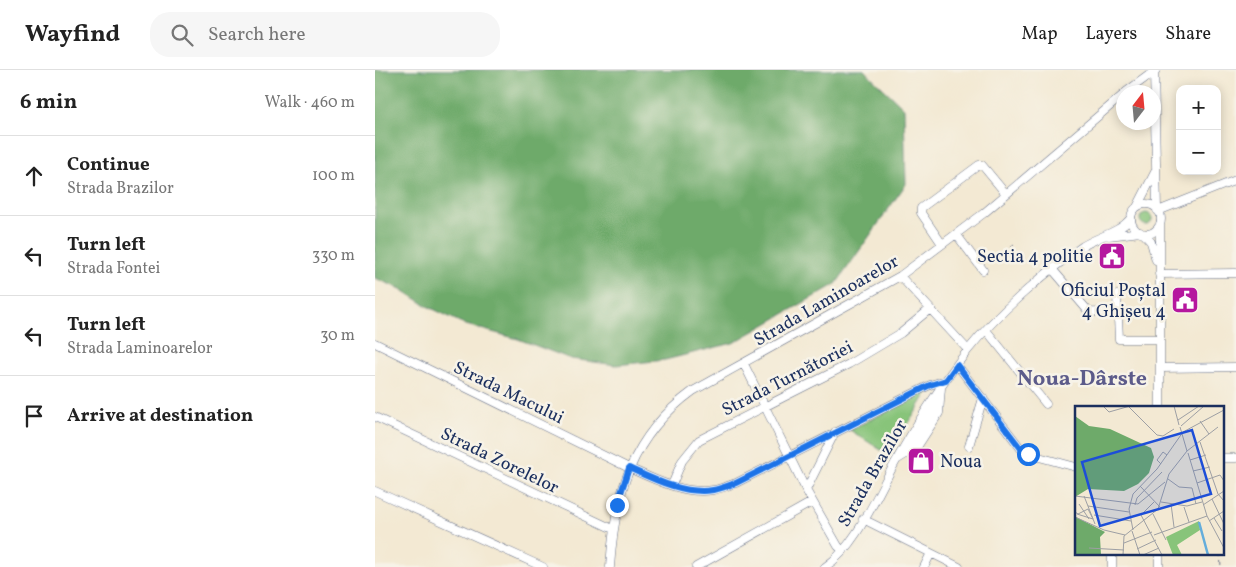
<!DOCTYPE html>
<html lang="en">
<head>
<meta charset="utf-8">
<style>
	:root { --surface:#fff; --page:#f6f6f6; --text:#222; --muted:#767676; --line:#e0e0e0 }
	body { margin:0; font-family:Vollkorn,serif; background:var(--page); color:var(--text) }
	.controls { position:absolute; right:15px; top:15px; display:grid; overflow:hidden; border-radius:10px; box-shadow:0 2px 12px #0003 }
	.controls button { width:45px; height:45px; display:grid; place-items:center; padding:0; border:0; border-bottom:1px solid var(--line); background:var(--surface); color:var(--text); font:25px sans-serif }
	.compass { position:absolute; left:741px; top:15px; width:45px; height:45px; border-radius:50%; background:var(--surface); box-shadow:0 2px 12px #0003; rotate:16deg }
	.stop { position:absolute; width:15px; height:15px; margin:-11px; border:4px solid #1a73e8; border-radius:50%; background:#fff }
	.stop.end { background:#1a73e8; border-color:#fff; box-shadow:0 1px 5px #0008 }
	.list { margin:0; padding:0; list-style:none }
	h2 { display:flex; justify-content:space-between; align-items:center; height:65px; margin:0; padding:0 20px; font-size:21px }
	h2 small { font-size:16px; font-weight:400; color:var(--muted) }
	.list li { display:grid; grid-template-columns:32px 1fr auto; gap:15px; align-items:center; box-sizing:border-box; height:80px; padding:0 20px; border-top:1px solid var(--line) }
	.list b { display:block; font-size:19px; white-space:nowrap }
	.list p { margin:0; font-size:16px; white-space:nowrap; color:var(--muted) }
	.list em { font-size:16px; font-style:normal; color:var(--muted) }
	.icon { flex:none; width:28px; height:28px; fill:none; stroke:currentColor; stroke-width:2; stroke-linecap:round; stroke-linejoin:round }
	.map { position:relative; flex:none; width:861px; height:497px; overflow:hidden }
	header { display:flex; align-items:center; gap:30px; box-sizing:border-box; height:70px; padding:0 25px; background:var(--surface); border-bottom:1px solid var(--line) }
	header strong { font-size:24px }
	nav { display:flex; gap:28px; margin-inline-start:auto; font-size:18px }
	.search { width:350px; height:45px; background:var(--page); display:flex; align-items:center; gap:12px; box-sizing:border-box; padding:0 18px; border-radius:20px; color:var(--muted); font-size:19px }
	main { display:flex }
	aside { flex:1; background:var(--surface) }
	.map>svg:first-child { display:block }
	.green { fill:#88c47a; stroke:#527a6c }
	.forest { fill:#6eaa6a; stroke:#446c64 }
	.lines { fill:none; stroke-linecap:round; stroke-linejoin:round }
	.minor-casing { stroke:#677087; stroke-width:9 }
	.path { stroke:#677087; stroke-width:1; stroke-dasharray:4 4; stroke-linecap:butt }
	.minor { stroke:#fff; stroke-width:8 }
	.route { stroke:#1a73e8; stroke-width:6 }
	.labels { text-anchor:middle; stroke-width:5; stroke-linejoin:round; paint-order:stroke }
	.poi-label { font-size:18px; fill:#1b2f5e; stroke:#f7f3e8; text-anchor:end }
	.street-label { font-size:18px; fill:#1b2f5e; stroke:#f7f3e8 }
	.district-label { font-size:22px; font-weight:bold; fill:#5c5b8a; stroke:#f7f3e8 }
	.inset-river { fill:none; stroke:#64addb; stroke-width:2.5 }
	.inset-road { fill:none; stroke:#9d9fa4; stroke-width:1 }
	.view { fill:#1d4ed8; fill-opacity:0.15; stroke:#1d4ed8; stroke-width:2.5 }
	.inset-edge { fill:none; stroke:#1b2f5e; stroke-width:2.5 }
</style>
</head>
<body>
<header>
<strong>Wayfind</strong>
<div class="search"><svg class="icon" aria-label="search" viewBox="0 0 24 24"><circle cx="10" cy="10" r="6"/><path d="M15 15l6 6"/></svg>Search here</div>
<nav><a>Map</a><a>Layers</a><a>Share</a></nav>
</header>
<main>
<aside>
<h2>6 min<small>Walk · 460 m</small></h2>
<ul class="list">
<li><svg class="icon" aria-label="ahead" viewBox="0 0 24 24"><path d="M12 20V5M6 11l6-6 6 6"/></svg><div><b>Continue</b><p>Strada Brazilor</p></div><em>100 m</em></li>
<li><svg class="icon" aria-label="left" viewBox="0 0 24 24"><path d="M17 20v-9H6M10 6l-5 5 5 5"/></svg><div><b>Turn left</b><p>Strada Fontei</p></div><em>330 m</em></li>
<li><svg class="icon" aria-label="left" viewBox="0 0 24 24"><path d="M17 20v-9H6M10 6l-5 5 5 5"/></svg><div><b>Turn left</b><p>Strada Laminoarelor</p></div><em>30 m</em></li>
<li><svg class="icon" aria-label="arrive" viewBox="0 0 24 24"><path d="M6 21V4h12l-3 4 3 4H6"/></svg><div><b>Arrive at destination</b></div></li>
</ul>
</aside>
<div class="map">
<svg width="861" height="497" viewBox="0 0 861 497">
	<rect width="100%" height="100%" fill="#f7f3e8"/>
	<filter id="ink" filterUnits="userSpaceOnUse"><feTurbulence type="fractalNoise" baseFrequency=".02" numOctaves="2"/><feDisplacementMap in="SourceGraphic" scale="10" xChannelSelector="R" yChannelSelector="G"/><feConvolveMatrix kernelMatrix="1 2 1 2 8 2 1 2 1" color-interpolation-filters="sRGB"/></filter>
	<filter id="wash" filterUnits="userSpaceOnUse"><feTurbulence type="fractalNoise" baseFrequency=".0096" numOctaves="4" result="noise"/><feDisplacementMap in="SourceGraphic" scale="20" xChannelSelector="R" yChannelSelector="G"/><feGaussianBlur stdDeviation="1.12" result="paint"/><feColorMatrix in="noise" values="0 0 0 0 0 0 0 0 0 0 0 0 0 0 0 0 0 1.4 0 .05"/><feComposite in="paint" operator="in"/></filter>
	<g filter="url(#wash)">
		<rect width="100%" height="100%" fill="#f3e9d3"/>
		<path class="green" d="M765 149a6 6 0 1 1 12 0a6 6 0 1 1-12 0Z
			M 554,320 L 519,377 L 506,380 L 475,360 Z"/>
		<path class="forest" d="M 0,0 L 489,0 L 529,38 L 531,114 L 461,214 L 358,273 L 290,290 L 241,295 L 196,289 L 143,269 L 91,255 L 52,236 L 26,219 L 0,208 Z"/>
	</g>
	<g filter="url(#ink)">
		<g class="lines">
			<g class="minor-casing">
				<path id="minor" d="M 779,0 L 782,140
					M 751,22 L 781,0
					M756 149a15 15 0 1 1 30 0a15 15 0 1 1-30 0Z
					M 762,137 L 781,100
					M 783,141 L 861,110
					M 785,154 L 785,337
					M 581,164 L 608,200
					M 769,164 L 776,172 L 781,190
					M 734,166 L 765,162
					M 567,174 L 546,143 L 546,138 L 604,95 L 607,95 L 631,124
					M 678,200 L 714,242 L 742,243
					M 784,204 L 861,203
					M 525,206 L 593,280
					M 742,225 L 744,269 L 784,269
					M 611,260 L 671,334
					M 0,273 L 254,398 C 278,409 310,425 338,420 C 346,419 354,415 361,413 L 555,315 L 571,310
					M 369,294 L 431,420 L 463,476 L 468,481
					M 582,295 L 647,380 L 653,384 L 701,397
					M 785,298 L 861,297
					M 0,347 L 238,459
					M 532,375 C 547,365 557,347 559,329
					M 594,376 L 608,328
					M 847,388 L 861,388
					M 523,389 L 542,377 L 564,343 L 566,318
					M 297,415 L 307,391 L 324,370 L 474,294 L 526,263 L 555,239
					M 431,420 L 460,362
					M 0,421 L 168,497
					M 488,449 L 584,497
					M 784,483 L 784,497
					M 235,497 C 240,423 256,366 318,321 L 525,206 L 609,143 L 748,25
					M 321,497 L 437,432
					M 450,497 C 482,476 502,424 521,391 C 542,353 566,314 593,280 C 622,244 670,202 708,176 C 724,166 744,163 756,148
					M 549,497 L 556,483
					M 737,497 L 737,483"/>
			</g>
			<path class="path" d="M 630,182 L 640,173
				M 845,483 L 846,497"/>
			<use href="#minor" class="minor"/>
		</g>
	</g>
	<g class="lines" filter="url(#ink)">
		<path class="route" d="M 242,435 L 254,398 C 278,409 310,425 338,420 C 346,419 354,415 361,413 L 555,315 L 571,310 L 582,295 L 647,380 L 653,384"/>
	</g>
	<defs>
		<g id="civic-square" transform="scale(1.4375)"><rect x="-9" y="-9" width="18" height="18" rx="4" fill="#b5179e" stroke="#f7f3e8"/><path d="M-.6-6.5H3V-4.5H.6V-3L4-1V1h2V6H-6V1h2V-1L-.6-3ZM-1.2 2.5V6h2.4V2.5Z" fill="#fff"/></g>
		<g id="shop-square" transform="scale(1.4375)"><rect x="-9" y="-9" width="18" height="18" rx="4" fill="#b5179e" stroke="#f7f3e8"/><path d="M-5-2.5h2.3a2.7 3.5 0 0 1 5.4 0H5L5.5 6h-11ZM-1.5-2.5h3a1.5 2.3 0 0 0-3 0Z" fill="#fff"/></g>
	</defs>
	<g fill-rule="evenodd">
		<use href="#civic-square" x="737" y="186"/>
		<use href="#civic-square" x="810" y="230"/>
		<use href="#shop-square" x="546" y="391"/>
	</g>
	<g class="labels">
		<g class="poi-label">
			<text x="718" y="192">Sectia 4 politie</text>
			<text x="791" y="226">Oficiul Poștal<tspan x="791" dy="21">4 Ghișeu 4</tspan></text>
			<text x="565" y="397" text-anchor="start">Noua</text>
		</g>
		<g class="street-label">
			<text transform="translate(451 230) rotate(-30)" y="6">Strada Laminoarelor</text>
			<text transform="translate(412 308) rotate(-27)" y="6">Strada Turnătoriei</text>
			<text transform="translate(134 322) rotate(26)" y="6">Strada Macului</text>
			<text transform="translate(125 390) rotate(26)" y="6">Strada Zorelelor</text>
			<text transform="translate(497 403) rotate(-60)" y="6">Strada Brazilor</text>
		</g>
		<g class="district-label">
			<text x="707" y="315">Noua-Dârste</text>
		</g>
	</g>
	<g transform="translate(700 336)">
		<rect width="149" height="149" fill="#f3e9d3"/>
		<path d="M 124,115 L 125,124 L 102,139 L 107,149 L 98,149 L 91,131 Z" fill="#88c47a"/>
		<path d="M 0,10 L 14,20 L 35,23 L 76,42 L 79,51 L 74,67 L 63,78 L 49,85 L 13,83 L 0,91 ZM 1,111 L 30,126 L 25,131 L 26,149 L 0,149 Z" fill="#6eaa6a"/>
		<path class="inset-river" d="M 124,116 L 133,149"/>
		<path class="inset-road" d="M 28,0 L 34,6 L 55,0M 99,0 L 104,19M 54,1 L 82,29 L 88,30 L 99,23M 103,14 L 124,0M 125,15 L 134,28M 106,20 L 129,0M 105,21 L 112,45M 125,36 L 143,88 L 149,95M 112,45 L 143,21M 113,47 L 132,110 L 149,142M 115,54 L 131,49M 86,58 L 82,54 L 88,46 L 92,49M 118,65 L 135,61M 93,73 L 104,81 L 117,82 L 121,98M 122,77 L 145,69 L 149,75M 65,80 L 85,101M 0,90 L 63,98 L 90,76M 9,90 L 20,118M 137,93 L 149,118M 79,96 L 66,109 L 87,149M 86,96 L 112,100 L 127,96M 4,98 L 14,113M 96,98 L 99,121M 60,99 L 62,92 L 87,66M 128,99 L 149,85M 13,100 L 54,106M 109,101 L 114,116M 0,106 L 3,108 L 13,103 L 18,113 L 2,108M 78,108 L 91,134M 19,109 L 56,115M 0,111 L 29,124 L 50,129M 139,112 L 147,125M 134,115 L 149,105M 58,124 L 54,103 L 58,88 L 82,63 L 108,26 L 149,4M 57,125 L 65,149M 79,129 L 132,110M 49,137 L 77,126M 14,142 L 49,144M 62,143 L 81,134M 48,149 L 49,130 L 83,103 L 94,68 L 112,45M 68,149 L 84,142"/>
		<path class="view" d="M 117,24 L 136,88 L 25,120 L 7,56 Z"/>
		<rect width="149" height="149" class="inset-edge"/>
	</g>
</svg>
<div class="controls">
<button>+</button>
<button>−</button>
</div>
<svg class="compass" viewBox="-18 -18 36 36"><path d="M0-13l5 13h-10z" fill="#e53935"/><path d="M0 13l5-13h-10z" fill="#767676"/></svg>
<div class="stop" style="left:653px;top:384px"></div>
<div class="stop end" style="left:242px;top:435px"></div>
</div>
</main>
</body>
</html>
